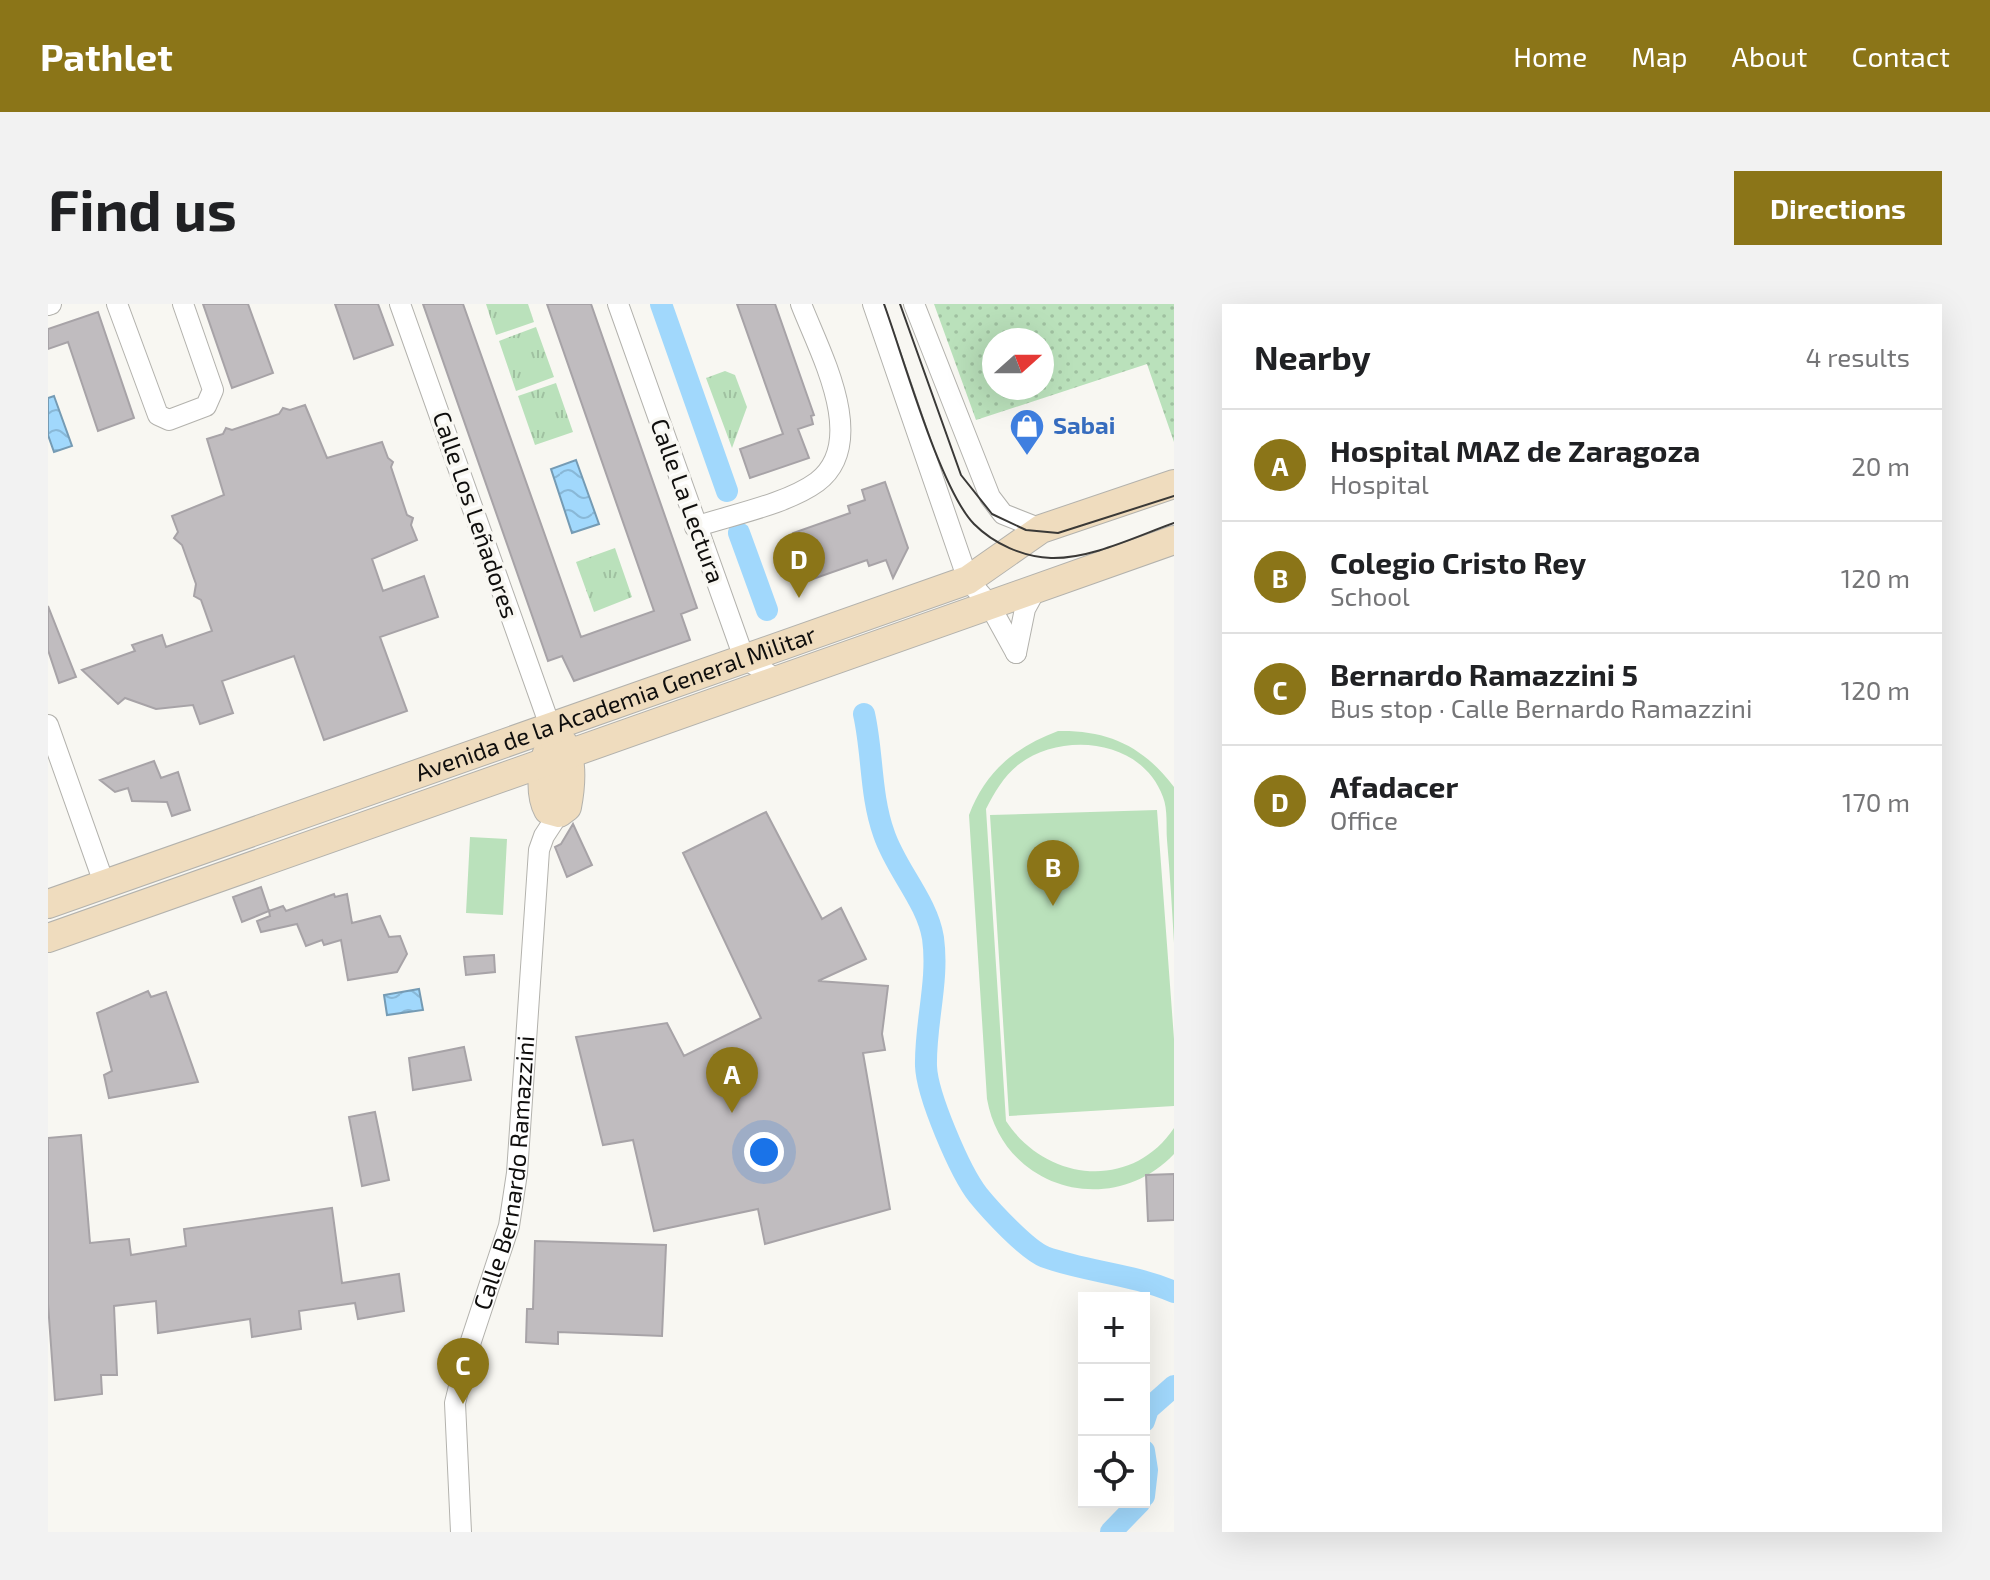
<!DOCTYPE html>
<html lang="en">
<head>
<meta charset="utf-8">
<style>
	:root { --surface:#fff; --page:#f2f2f2; --text:#202124; --muted:#757577; --line:#e0e0e0; --accent:#8b7518 }
	body { margin:0; font-family:"Exo 2",sans-serif; background:var(--page); color:var(--text) }
	.controls { position:absolute; right:24px; bottom:24px; display:grid; overflow:hidden; border-radius:0px; box-shadow:0 8px 32px #0002 }
	.controls button { width:72px; height:72px; display:grid; place-items:center; padding:0; border:0; border-bottom:2px solid var(--line); background:var(--surface); color:var(--text); font:40px sans-serif }
	.compass { position:absolute; left:934px; top:24px; width:72px; height:72px; border-radius:50%; background:var(--surface); box-shadow:0 8px 32px #0002; rotate:69deg }
	.you { position:absolute; left:716px; top:848px; width:28px; height:28px; margin:-20px; border:6px solid #fff; border-radius:50%; background:#1a73e8; box-shadow:0 0 0 12px #1a73e833 }
	.badge { display:grid; place-items:center; width:52px; height:52px; border-radius:50%; background:var(--accent); color:#fff; font-size:26px; font-weight:700 }
	.pin { position:absolute; translate:-50% -66px; filter:drop-shadow(0 2px 4px #0008) }
	.pin::after { content:''; position:absolute; top:42px; width:28px; height:24px; background:inherit; clip-path:polygon(0 0,100% 0,50% 100%) }
	.list { margin:0; padding:0; list-style:none }
	h2 { display:flex; justify-content:space-between; align-items:center; height:104px; margin:0; padding:0 32px; font-size:34px }
	h2 small { font-size:26px; font-weight:400; color:var(--muted) }
	.list li { display:grid; grid-template-columns:52px 1fr auto; gap:24px; align-items:center; box-sizing:border-box; height:112px; padding:0 32px; border-top:2px solid var(--line) }
	.list b { display:block; font-size:30px; white-space:nowrap }
	.list p { margin:0; font-size:26px; white-space:nowrap; color:var(--muted) }
	.list em { font-size:26px; font-style:normal; color:var(--muted) }
	.icon { flex:none; width:44px; height:44px; fill:none; stroke:currentColor; stroke-width:2; stroke-linecap:round; stroke-linejoin:round }
	.map { position:relative; flex:none; width:1126px; height:1228px; overflow:hidden; border-radius:0px }
	header { display:flex; align-items:center; gap:48px; box-sizing:border-box; height:112px; padding:0 40px; background:var(--accent); color:#fff }
	header strong { font-size:38px }
	nav { display:flex; gap:44px; margin-inline-start:auto; font-size:28px }
	.intro { display:flex; align-items:center; justify-content:space-between; box-sizing:border-box; height:192px; padding:0 48px }
	h1 { margin:0; font-size:56px }
	.button { padding:20px 36px; border-radius:0px; background:var(--accent); color:#fff; font-size:28px; font-weight:700 }
	main { display:flex; gap:48px; padding:0 48px }
	aside { flex:1; background:var(--surface); border-radius:0px; box-shadow:0 8px 32px #0002 }
	.map>svg:first-child { display:block }
	.grass { fill:url(#grass-tufts) }
	.park { fill:url(#park-dots); fill-rule:evenodd }
	.pitch { fill:#bae1bb }
	.water { fill:url(#water-waves); stroke:#759bb4; stroke-width:2 }
	.lines { fill:none; stroke-linecap:round; stroke-linejoin:round }
	.canal { stroke:#a1d8fc; stroke-width:22 }
	.building { fill:#c0bcbf; stroke:#a7a3a7; stroke-width:2 }
	.minor-casing { stroke:#b3b2ad; stroke-width:22 }
	.secondary-casing { stroke:#b3b2ad; stroke-width:30 }
	.minor { stroke:#fff; stroke-width:20 }
	.secondary { stroke:#efdcbe; stroke-width:28 }
	.tram { stroke:#3a3937; stroke-width:2 }
	.labels { text-anchor:middle; stroke-width:7; stroke-linejoin:round; paint-order:stroke }
	.shop-label { font-size:24px; font-weight:bold; fill:#366cbe; stroke:#f8f7f2; text-anchor:start }
	.street-label { font-size:24px; fill:#0f0e0d; stroke:#f8f7f2 }
</style>
</head>
<body>
<header>
<strong>Pathlet</strong>
<nav><a>Home</a><a>Map</a><a>About</a><a>Contact</a></nav>
</header>
<div class="intro"><h1>Find us</h1><a class="button">Directions</a></div>
<main>
<div class="map">
<svg width="1126" height="1228" viewBox="0 0 1126 1228">
	<defs>
		<pattern id="grass-tufts" width="24" height="20" patternUnits="userSpaceOnUse" patternTransform="scale(2)"><rect width="24" height="20" fill="#bae1bb"/><path d="M3 7l-1-3M5 7V3M7 7l1-3M15 17l-1-3M17 17v-4M19 17l1-3" fill="none" stroke="#9fc0a0"/></pattern>
		<pattern id="park-dots" width="8" height="8" patternUnits="userSpaceOnUse" patternTransform="scale(2)"><rect width="8" height="8" fill="#bae1bb"/><path d="M2 2h.1M6 6h.1" fill="none" stroke="#9fc0a0" stroke-width="1.8" stroke-linecap="round"/></pattern>
		<pattern id="water-waves" width="16" height="10" patternUnits="userSpaceOnUse" patternTransform="scale(2)"><rect width="16" height="10" fill="#a1d8fc"/><path d="M0 5q4-4 8 0t8 0" fill="none" stroke="#89b8d7"/></pattern>
	</defs>
	<rect width="100%" height="100%" fill="#f8f7f2"/>
	<path class="grass" d="M 438,0 L 480,0 L 486,18 L 448,31 Z
		M 488,23 L 506,73 L 468,87 L 451,37 Z
		M 677,67 L 687,71 L 699,103 L 684,144 L 658,74 Z
		M 508,79 L 525,128 L 487,141 L 470,92 Z
		M 567,244 L 584,293 L 546,308 L 528,258 Z"/>
	<path class="park" d="M 886,0 L 1126,0 L 1126,138 L 1099,60 L 928,116 ZM 946,36 L 994,36 L 994,84 L 946,84 Z"/>
	<path class="pitch" d="M 1010,427 C 1060,426 1095,442 1126,483 L 1126,639 C 1124,605 1122,570 1119,536 C 1118,522 1120,506 1115,493 C 1094,435 1014,427 970,461 C 956,472 946,489 938,505 L 958,817 C 998,878 1084,887 1126,824 L 1126,850 C 1063,916 955,885 939,795 L 921,511 C 937,468 967,443 1010,427 Z
		M 1109,506 L 1126,735 L 1126,802 L 961,812 L 942,511 Z
		M 422,533 L 459,535 L 455,611 L 418,609 Z"/>
	<path class="water" d="M 6,92 L 24,142 L 6,148 L 0,131 L 0,94 Z
		M 528,156 L 551,220 L 524,229 L 503,165 Z
		M 371,685 L 375,706 L 339,711 L 336,691 Z"/>
	<g class="lines">
		<path class="canal" d="M 613,0 L 679,187
			M 691,229 L 719,306
			M 816,410 C 825,450 822,491 836,530 C 848,566 879,597 885,634 C 891,677 877,719 878,762 C 879,791 912,868 930,891 C 943,907 979,946 997,953 C 1039,968 1085,970 1126,988
			M 1096,1117 L 1100,1105 L 1126,1082
			M 1096,1147 L 1099,1166 L 1096,1192
			M 1063,1228 L 1092,1198"/>
	</g>
	<path class="building" d="M 155,0 L 200,0 L 225,69 L 184,84 Z
		M 287,0 L 330,0 L 345,41 L 306,55 Z
		M 375,0 L 415,0 L 533,333 L 606,307 L 499,0 L 543,0 L 649,304 L 633,310 L 642,336 L 526,377 L 514,352 L 500,357 Z
		M 689,0 L 727,0 L 766,111 L 763,112 L 765,120 L 750,125 L 761,154 L 702,174 L 692,145 L 735,130 Z
		M 50,8 L 86,114 L 50,127 L 20,38 L 0,45 L 0,25 Z
		M 257,101 L 279,154 L 334,138 L 340,154 L 345,158 L 343,163 L 359,211 L 365,214 L 363,221 L 369,236 L 324,255 L 335,287 L 376,272 L 390,313 L 332,333 L 359,407 L 276,436 L 246,352 L 174,377 L 185,409 L 152,420 L 145,401 L 108,405 L 77,394 L 70,400 L 34,366 L 87,347 L 84,341 L 114,331 L 118,343 L 164,327 L 153,296 L 146,292 L 148,280 L 134,241 L 126,234 L 130,228 L 124,212 L 176,191 L 159,135 L 175,130 L 178,124 L 184,126 L 231,110 L 235,104 L 242,106 Z
		M 837,178 L 860,244 L 845,274 L 838,256 L 821,262 L 819,256 L 762,276 L 745,229 L 802,209 L 800,202 L 817,196 L 814,186 Z
		M 0,302 L 28,373 L 11,379 L 0,346 Z
		M 106,457 L 113,474 L 130,468 L 142,506 L 124,512 L 119,498 L 84,497 L 80,484 L 67,488 L 52,476 Z
		M 718,508 L 774,615 L 793,604 L 818,655 L 770,677 L 840,682 L 834,730 L 837,746 L 815,749 L 842,905 L 717,940 L 710,905 L 606,927 L 585,836 L 555,841 L 528,733 L 619,719 L 636,752 L 713,714 L 635,549 Z
		M 525,520 L 544,561 L 519,573 L 507,543 L 513,540 Z
		M 213,583 L 221,607 L 194,618 L 185,593 Z
		M 286,590 L 287,593 L 299,590 L 304,619 L 332,612 L 341,633 L 352,632 L 359,650 L 349,668 L 300,676 L 293,636 L 276,641 L 274,636 L 258,642 L 249,620 L 213,628 L 209,617 L 222,612 L 221,607 L 235,602 L 238,607 Z
		M 446,651 L 447,668 L 418,671 L 416,653 Z
		M 100,687 L 103,693 L 118,688 L 150,778 L 61,794 L 56,771 L 64,767 L 49,709 Z
		M 416,743 L 423,776 L 365,786 L 361,754 Z
		M 327,808 L 341,876 L 314,882 L 301,813 Z
		M 33,831 L 42,939 L 81,935 L 83,951 L 138,942 L 136,925 L 284,904 L 294,979 L 351,970 L 356,1007 L 310,1015 L 307,999 L 251,1007 L 253,1025 L 204,1033 L 202,1015 L 110,1029 L 108,997 L 66,1002 L 69,1071 L 53,1071 L 54,1090 L 7,1096 L 0,1000 L 0,834 Z
		M 1126,870 L 1126,916 L 1100,917 L 1098,871 Z
		M 487,937 L 618,941 L 614,1032 L 510,1028 L 510,1040 L 478,1038 L 479,1005 L 485,1005 Z"/>
	<g class="lines">
		<g class="minor-casing">
			<g id="minor">
				<path d="M 69,0 L 110,111 L 121,116 L 158,102 L 165,86 L 135,0"/>
				<path d="M 352,0 L 502,422"/>
				<path d="M 570,0 L 696,354 L 731,377"/>
				<path d="M 825,0 L 920,276 L 941,300 L 968,349"/>
				<path d="M 866,0 L 942,193 L 955,210 L 993,225"/>
				<path d="M 0,1 L 3,0"/>
				<path d="M 647,223 C 683,211 739,200 769,178 C 822,138 771,47 753,0"/>
				<path d="M 968,349 L 977,305 L 989,283"/>
				<path d="M 0,421 L 56,579"/>
				<path id="s1" d="M 413,1228 L 407,1099 L 420,1046 L 461,922 L 469,869 L 491,546 L 496,532 L 511,509"/>
			</g>
		</g>
		<g class="secondary-casing">
			<g id="secondary">
				<path d="M 502,442 C 494,458 491,490 500,506 L 511,509 L 519,503 C 523,482 526,451 512,435"/>
				<path id="s2" d="M 0,600 L 920,276 L 993,225 L 1126,180"/>
				<path d="M 0,634 L 1126,236"/>
			</g>
		</g>
		<use href="#minor" class="minor"/>
		<use href="#secondary" class="secondary"/>
		<path class="tram" d="M 836,0 C 855,52 892,185 926,220 C 946,240 975,253 1003,254 C 1043,255 1089,232 1126,219
			M 852,0 L 913,171 L 944,210 L 978,226 L 1010,229 L 1126,192"/>
	</g>
	<defs>
		<g id="shop-pin" transform="scale(1.8)"><path d="M0 17L-7.5 6A9.5 9.5 0 1 1 7.5 6Z" fill="#3f7fe0" stroke="#f8f7f2"/><path d="M-5-2.5h2.3a2.7 3.5 0 0 1 5.4 0H5L5.5 6h-11ZM-1.5-2.5h3a1.5 2.3 0 0 0-3 0Z" fill="#fff"/></g>
	</defs>
	<g fill-rule="evenodd">
		<use href="#shop-pin" x="979" y="122"/>
	</g>
	<g class="labels">
		<g class="shop-label">
			<text x="1005" y="130">Sabai</text>
		</g>
		<g class="street-label">
			<text transform="translate(639 197) rotate(70)" y="8">Calle La Lectura</text>
			<text transform="translate(427 211) rotate(71)" y="8">Calle Los Leñadores</text>
			<text dy="8" stroke="none"><textPath href="#s2" startOffset="602">Avenida de la Academia General Militar</textPath></text>
			<text dy="8" stroke="none"><textPath href="#s1" startOffset="366">Calle Bernardo Ramazzini</textPath></text>
		</g>
	</g>
</svg>
<div class="controls">
<button>+</button>
<button>−</button>
<button><svg class="icon" aria-label="locate" viewBox="0 0 24 24"><circle cx="12" cy="12" r="6"/><path d="M12 2v4M12 18v4M2 12h4M18 12h4"/></svg></button>
</div>
<svg class="compass" viewBox="-18 -18 36 36"><path d="M0-13l5 13h-10z" fill="#e53935"/><path d="M0 13l5-13h-10z" fill="#757577"/></svg>
<div class="you"></div>
<div class="pin badge" style="left:684px;top:809px">A</div>
<div class="pin badge" style="left:1005px;top:602px">B</div>
<div class="pin badge" style="left:415px;top:1100px">C</div>
<div class="pin badge" style="left:751px;top:294px">D</div>
</div>
<aside>
<h2>Nearby<small>4 results</small></h2>
<ul class="list">
<li><span class="badge">A</span><div><b>Hospital MAZ de Zaragoza</b><p>Hospital</p></div><em>20 m</em></li>
<li><span class="badge">B</span><div><b>Colegio Cristo Rey</b><p>School</p></div><em>120 m</em></li>
<li><span class="badge">C</span><div><b>Bernardo Ramazzini 5</b><p>Bus stop · Calle Bernardo Ramazzini</p></div><em>120 m</em></li>
<li><span class="badge">D</span><div><b>Afadacer</b><p>Office</p></div><em>170 m</em></li>
</ul>
</aside>
</main>
</body>
</html>
